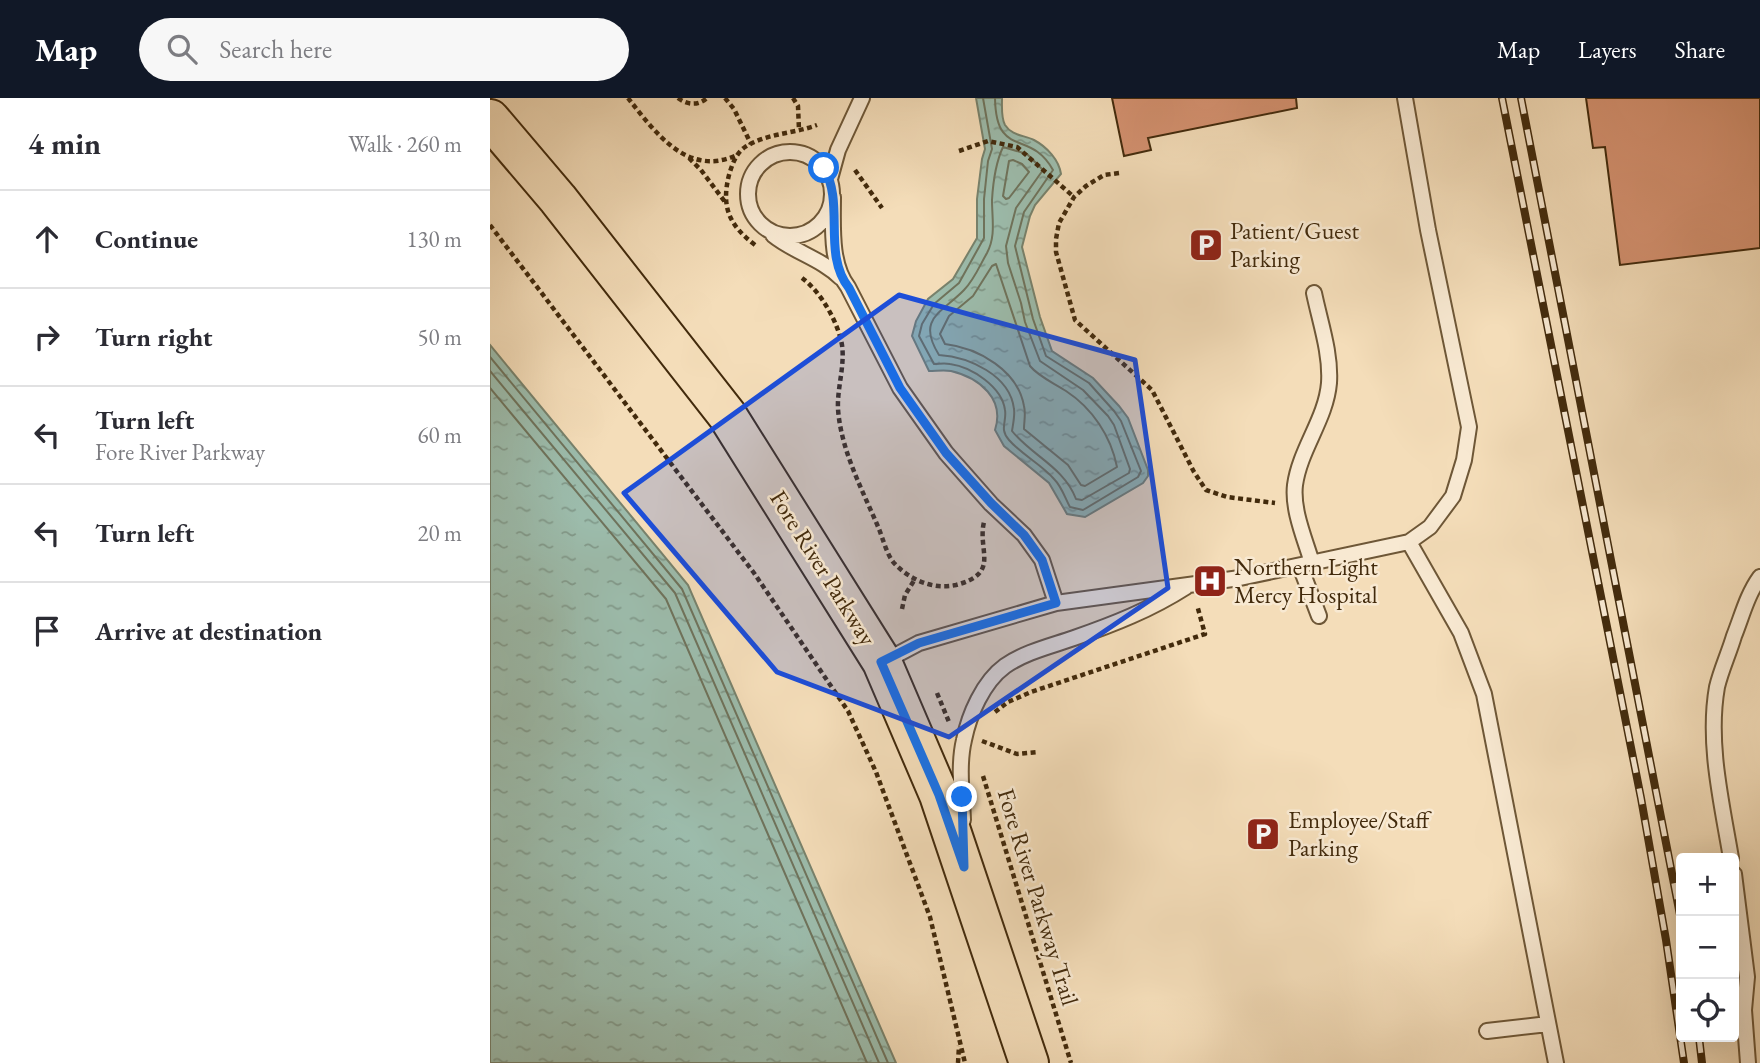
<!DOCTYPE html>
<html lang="en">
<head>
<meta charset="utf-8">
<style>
	:root { --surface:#fff; --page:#f7f7f7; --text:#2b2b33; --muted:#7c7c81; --line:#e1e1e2; --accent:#111827 }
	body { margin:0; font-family:"EB Garamond",serif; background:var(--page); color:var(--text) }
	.controls { position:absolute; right:21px; bottom:21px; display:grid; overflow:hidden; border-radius:7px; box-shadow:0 7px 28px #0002 }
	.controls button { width:63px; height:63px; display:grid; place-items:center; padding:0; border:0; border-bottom:2px solid var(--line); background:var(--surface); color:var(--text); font:35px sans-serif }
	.stop { position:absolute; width:21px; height:21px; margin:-16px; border:5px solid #1a73e8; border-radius:50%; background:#fff }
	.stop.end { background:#1a73e8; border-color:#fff; box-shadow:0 2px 7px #0008 }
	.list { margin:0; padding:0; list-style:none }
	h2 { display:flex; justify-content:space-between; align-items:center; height:91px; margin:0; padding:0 28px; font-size:30px }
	h2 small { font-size:23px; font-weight:400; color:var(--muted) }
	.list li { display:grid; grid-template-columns:46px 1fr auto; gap:21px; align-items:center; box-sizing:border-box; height:98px; padding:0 28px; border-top:2px solid var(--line) }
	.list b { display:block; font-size:26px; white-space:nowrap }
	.list p { margin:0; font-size:23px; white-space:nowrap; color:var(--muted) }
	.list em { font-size:23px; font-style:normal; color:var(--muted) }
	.icon { flex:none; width:38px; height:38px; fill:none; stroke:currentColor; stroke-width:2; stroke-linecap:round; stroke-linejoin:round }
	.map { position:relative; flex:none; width:1270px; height:965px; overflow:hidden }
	header { display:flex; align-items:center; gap:42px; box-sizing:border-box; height:98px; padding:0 35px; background:var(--accent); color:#fff }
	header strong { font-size:33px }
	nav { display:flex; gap:38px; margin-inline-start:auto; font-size:24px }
	.search { width:490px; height:63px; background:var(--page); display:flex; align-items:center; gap:18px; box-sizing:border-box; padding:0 24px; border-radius:38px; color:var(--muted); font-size:26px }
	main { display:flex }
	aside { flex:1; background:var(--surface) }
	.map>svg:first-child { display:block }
	.water { fill:url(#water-ripples); stroke:#78826c; stroke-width:2 }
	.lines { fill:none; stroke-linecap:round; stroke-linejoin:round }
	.shore { stroke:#6f735c; stroke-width:2 }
	.building { fill:#d49170; stroke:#422a0c; stroke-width:2 }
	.lane-casing { stroke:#6e5737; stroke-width:18 }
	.primary-casing { stroke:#422a0c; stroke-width:42 }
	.path { stroke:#422a0c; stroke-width:4.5; stroke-dasharray:5 3.5; stroke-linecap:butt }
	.lane { stroke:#f8e9d2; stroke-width:14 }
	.primary { stroke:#f4ddb9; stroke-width:38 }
	.rail-casing { stroke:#422a0c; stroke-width:8 }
	.rail { stroke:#f8e9d2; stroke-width:5; stroke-dasharray:16; stroke-linecap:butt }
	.route { stroke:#1a73e8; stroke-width:9 }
	.marked { fill:#1d4ed8; fill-opacity:0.2; stroke:#1d4ed8; stroke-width:5; stroke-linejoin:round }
	.labels { text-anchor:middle; stroke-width:5; stroke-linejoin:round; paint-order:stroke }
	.poi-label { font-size:24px; fill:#422a0c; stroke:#f8e9d2; text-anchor:start }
	.street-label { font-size:24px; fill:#422a0c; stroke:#f8e9d2 }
</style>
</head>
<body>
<header>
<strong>Map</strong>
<div class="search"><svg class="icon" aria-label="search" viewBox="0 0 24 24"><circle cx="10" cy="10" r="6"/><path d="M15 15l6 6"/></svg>Search here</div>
<nav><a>Map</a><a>Layers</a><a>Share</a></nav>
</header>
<main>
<aside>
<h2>4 min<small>Walk · 260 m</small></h2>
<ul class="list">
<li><svg class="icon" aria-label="ahead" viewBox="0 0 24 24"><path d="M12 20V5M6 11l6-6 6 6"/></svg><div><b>Continue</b></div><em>130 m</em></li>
<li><svg class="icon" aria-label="right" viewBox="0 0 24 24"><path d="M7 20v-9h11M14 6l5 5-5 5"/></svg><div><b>Turn right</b></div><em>50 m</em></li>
<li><svg class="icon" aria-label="left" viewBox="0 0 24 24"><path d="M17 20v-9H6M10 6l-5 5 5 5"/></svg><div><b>Turn left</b><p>Fore River Parkway</p></div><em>60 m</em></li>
<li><svg class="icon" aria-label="left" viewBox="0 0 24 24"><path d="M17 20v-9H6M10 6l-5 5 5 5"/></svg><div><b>Turn left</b></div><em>20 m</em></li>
<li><svg class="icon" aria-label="arrive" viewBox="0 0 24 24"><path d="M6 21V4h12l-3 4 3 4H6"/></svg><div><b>Arrive at destination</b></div></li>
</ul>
</aside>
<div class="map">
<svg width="1270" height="965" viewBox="0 0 1270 965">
	<defs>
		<pattern id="water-ripples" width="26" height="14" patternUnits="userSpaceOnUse" patternTransform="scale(1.75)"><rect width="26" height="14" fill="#9cbcac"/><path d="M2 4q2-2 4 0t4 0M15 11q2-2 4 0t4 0" fill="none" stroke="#81998a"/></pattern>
	</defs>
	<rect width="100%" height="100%" fill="#f4ddb9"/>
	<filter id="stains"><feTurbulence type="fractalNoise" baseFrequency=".00286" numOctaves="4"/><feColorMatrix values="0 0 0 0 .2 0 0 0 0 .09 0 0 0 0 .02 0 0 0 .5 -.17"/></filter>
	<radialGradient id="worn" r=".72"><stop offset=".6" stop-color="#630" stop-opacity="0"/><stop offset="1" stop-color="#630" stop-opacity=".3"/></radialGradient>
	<path class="water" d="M 486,0 L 512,0 C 512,8 511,20 515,27 C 522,38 534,37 544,42 C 557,49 569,62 571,76 L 545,107 L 540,118 L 532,149 L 550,219 L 562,253 L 603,280 L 629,308 L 638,320 L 658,372 L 658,378 L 653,385 L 595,419 L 577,416 L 559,385 L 514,348 L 505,332 C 515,301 490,280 461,273 C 454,272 446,273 439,273 L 422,238 L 426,223 L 438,201 L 463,181 L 487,140 L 487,101 L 492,61 L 495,51 Z
		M 0,247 L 198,487 L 406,965 L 0,965 Z"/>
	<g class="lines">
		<path class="shore" d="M 493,0 L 502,51 L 498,63 L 494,101 L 494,140 L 469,185 L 444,206 L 432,226 L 429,238 L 444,266 C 449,266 454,265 460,266 C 482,269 512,289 515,312 C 517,324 509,331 519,342 C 532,357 551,366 564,381 C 572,389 575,400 580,409 L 593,412 L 648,379 L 651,373 L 631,323 L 624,313 L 599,285 L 556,258 L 543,221 L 525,148 L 534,114 L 563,72 C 540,30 506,62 505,0
			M 513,49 L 537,56 L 553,72 L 526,110 L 516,148 L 518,165 L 531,205 L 535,224 L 550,263 L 593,292 L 618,318 L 624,327 L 640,371 L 639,375 L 592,402 L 586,401 C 574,369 542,358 522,333 C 523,326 525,318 524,311 C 520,277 479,259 449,257 C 426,220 452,215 474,192 C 484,182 490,167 497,155 C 506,138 502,121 502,102 C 503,85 506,64 513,49 Z
			M 523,62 L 532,66 L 539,74 L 519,100 L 516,101 L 513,98 L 519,63 Z
			M 506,166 L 540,268 C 549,279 564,285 576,293 C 602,310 621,338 627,369 L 595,388 L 591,387 L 578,367 L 534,331 C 534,323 536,316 534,308 C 528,273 489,250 455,246 L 450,236 L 459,218 L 483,198 L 502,168 Z
			M 0,259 L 192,491 L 398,965
			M 0,273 L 185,495 L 389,965
			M 0,290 L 176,501 L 377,965"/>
	</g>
	<path class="building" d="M 622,0 L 806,0 L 807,10 L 658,40 L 661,52 L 634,58 Z
		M 1096,0 L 1270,0 L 1270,150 L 1130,167 L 1115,49 L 1103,50 Z"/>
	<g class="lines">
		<g class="lane-casing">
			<path id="lane" d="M258 96a42 42 0 1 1 84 0a42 42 0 1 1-84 0Z
				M 340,81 L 348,52 L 372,0
				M 343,99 C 343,128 340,166 358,189 L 410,290 L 456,355 L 501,406 L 534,437 L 552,462 L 566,505
				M 283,137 C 304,154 332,161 351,180
				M 919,444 L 971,535 L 994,596 L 1066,965
				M 822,465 C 815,441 802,412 805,387 C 810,351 836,321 839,285 C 841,255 830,224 824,195
				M 810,468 L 829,518
				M 395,563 L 429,545 L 566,505 L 750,480 L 919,444 L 940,429 L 963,398 L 974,362 L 979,329 L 938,132 L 915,0
				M 473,722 C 472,697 468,667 474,642 C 479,617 493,584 515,568 C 535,554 561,548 584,540 C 624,526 660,512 696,489
				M 1241,760 C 1232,706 1217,645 1227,589 C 1231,572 1239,555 1244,538 C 1252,518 1257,497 1270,479
				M 1244,776 L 1257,879 L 1254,912 L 1258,965
				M 997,933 L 1058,926"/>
		</g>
		<g class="primary-casing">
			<path id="primary" d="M 0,21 L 68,101 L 237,317 L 392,564 L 449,697 L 539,965"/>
		</g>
		<path class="path" d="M 138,0 C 165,34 197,80 247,57
			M 188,0 C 197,7 208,8 217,0
			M 235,0 L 244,11 L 261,46
			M 303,0 L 308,8 L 309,32
			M 469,53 L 498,43 L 527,49 L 584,99
			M 199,60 L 211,72 L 235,104
			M 365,72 L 392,110
			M 629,75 L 614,77 L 596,88 L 584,99 L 569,125 L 566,141 L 566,154 L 585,222 L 662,292 L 704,374 L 716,392 L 737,399 L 785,405
			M 0,127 L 264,475 L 358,613 L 386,674 L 440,819 L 475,965
			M 265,147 C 239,127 231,109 239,77 C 242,67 246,55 255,49 C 277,35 303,36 327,27
			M 312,180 C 331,194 348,224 352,247 C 355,268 347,290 348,311 C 351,353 373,393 389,431 C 393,441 397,457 404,465 C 420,482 443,492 466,487 C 511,475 487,453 494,424
			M 412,511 L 415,497 L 425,481
			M 447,595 L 459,624
			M 505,614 L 518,604 L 541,594 L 715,536 L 707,507
			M 492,643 L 527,656 L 548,654
			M 493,678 L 581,965
			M 468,965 L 469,948"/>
		<use href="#lane" class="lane"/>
		<use href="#primary" class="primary"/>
		<g class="rail-casing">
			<path id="rail" d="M 1012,0 L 1151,700 L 1176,842 L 1194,965
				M 1031,0 L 1191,822
				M 1209,939 L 1212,965"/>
		</g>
		<use href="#rail" class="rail"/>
	</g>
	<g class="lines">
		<path class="route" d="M 334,70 C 355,106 332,156 359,190 L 410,290 L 456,355 L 501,405 L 534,437 L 552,462 L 566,505 L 429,545 L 391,564 L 449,697 L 474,769 L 472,699"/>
	</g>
	<path class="marked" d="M 409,197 L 645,262 L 678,490 L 459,639 L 287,574 L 134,395 Z"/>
	<defs>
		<g id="parking-square" transform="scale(1.75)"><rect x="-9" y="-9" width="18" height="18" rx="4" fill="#8f2418" stroke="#f8e9d2"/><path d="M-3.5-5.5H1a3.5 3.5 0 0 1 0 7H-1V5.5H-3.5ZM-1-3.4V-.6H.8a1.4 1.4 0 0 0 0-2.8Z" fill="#fff"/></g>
		<g id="hospital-square" transform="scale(1.75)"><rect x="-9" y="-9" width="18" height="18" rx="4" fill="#8f2418" stroke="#f8e9d2"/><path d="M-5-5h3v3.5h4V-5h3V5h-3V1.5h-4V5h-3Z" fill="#fff"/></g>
	</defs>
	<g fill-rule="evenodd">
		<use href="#parking-square" x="716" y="147"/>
		<use href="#hospital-square" x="720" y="483"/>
		<use href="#parking-square" x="773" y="736"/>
	</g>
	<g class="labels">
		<g class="poi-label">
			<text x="740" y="141">Patient/Guest<tspan x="740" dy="28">Parking</tspan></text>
			<text x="744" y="477">Northern Light<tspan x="744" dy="28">Mercy Hospital</tspan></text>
			<text x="798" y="730">Employee/Staff<tspan x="798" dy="28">Parking</tspan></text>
		</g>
		<g class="street-label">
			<text transform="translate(333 470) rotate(58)" y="8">Fore River Parkway</text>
			<text transform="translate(548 799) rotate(73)" y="8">Fore River Parkway Trail</text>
		</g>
	</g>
	<rect width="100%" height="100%" filter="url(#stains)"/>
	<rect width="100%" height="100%" fill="url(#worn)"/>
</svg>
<div class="controls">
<button>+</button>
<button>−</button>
<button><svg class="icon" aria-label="locate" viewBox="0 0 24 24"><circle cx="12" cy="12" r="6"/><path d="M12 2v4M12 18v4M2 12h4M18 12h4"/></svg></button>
</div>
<div class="stop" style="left:334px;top:70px"></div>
<div class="stop end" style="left:472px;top:699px"></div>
</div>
</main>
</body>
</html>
